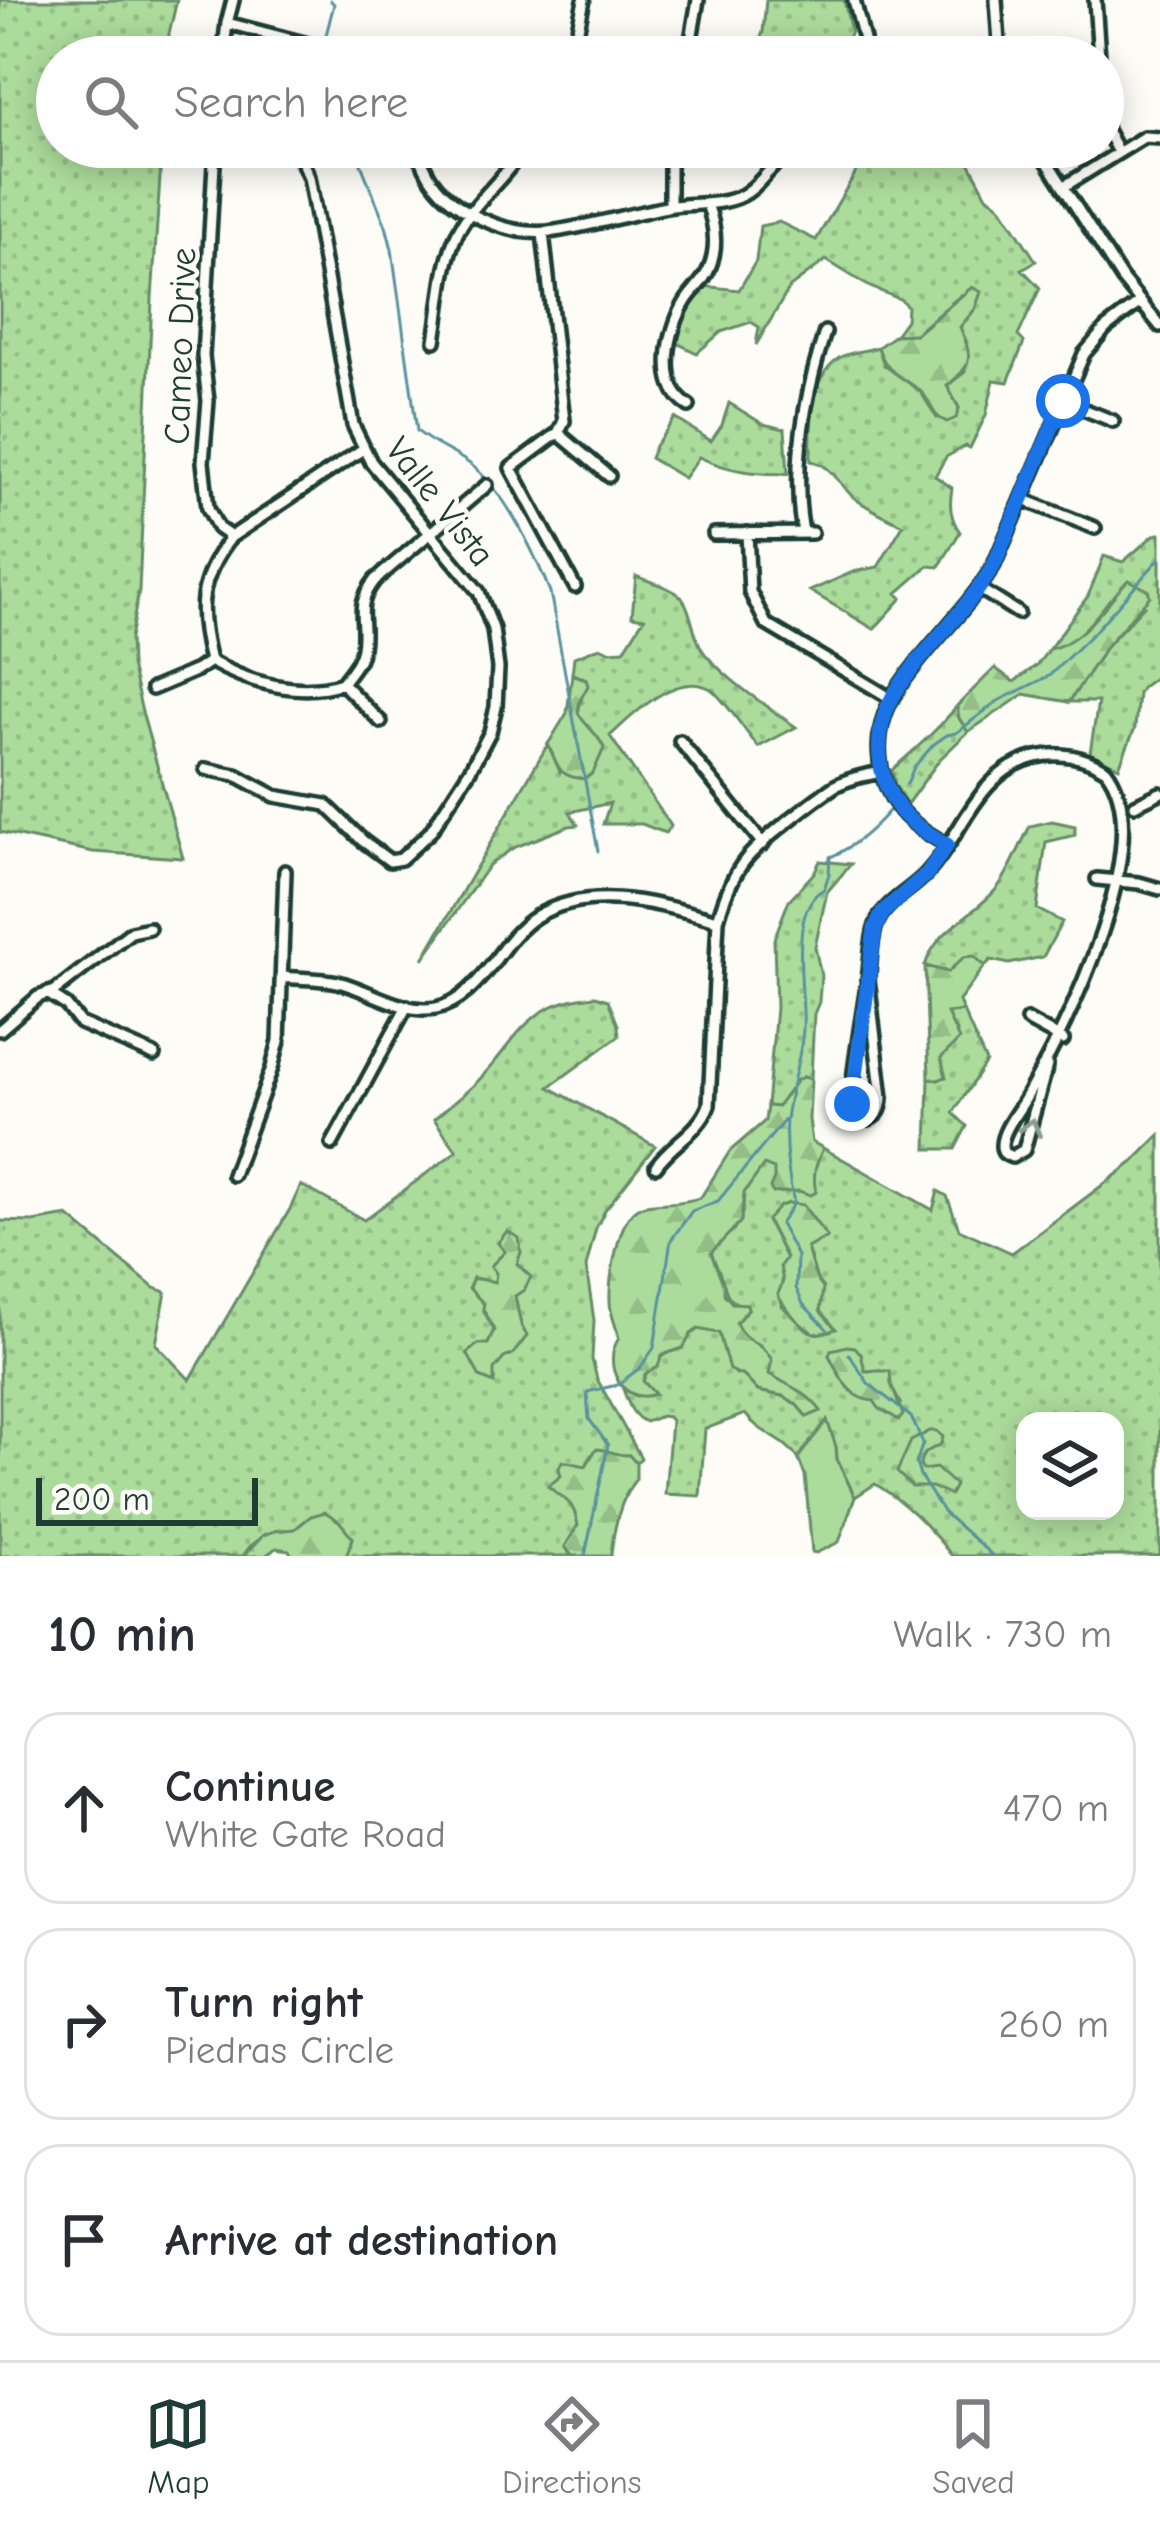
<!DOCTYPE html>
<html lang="en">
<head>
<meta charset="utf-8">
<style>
	:root { --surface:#fff; --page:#f2f2f3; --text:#2b2b33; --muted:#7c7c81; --line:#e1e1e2; --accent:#1f3d34 }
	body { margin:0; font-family:"Comic Neue",sans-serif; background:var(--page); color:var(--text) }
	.controls { position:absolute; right:36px; bottom:36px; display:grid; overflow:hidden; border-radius:24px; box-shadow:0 6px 30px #0003 }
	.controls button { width:108px; height:108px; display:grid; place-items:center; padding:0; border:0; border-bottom:3px solid var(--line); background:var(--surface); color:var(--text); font:60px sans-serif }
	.scale { position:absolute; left:36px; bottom:30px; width:222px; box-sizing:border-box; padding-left:12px; border:6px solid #1f3d34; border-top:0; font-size:33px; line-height:42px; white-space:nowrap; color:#1f3d34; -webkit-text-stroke:9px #fdfcf7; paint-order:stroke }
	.stop { position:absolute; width:36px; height:36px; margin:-27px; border:9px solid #1a73e8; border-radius:50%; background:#fff }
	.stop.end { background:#1a73e8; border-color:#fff; box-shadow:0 3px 12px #0008 }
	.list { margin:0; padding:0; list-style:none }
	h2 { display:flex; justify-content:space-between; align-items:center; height:156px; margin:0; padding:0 48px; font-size:51px }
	h2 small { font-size:39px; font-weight:400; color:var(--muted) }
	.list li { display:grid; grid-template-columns:78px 1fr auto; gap:36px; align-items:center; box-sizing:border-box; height:192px; margin:0 24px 24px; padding:0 24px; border:3px solid var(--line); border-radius:36px }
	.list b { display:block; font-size:45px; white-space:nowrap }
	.list p { margin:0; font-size:39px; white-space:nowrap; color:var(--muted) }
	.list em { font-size:39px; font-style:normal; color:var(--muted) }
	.icon { flex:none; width:66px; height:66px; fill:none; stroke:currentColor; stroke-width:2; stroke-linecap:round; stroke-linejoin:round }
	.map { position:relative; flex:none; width:1160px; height:1556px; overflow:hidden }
	.search { position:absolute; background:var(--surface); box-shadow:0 6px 30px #0003; left:36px; right:36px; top:36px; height:132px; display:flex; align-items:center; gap:30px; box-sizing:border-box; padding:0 42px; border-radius:66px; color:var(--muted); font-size:45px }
	.sheet { height:804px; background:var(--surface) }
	nav { display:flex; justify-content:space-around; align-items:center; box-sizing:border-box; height:168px; border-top:3px solid var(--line); background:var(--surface); font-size:33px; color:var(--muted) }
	nav a { display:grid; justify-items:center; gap:6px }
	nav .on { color:var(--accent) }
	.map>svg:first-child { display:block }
	.grass { fill:url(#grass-dots); stroke:#668c68; stroke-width:3; fill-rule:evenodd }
	.forest { fill:url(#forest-firs); stroke:#668c68; stroke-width:3 }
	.garden { fill:#acdc9c; stroke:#668c68; stroke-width:3 }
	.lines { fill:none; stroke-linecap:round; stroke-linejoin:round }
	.stream { stroke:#5a929c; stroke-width:3 }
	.minor-casing { stroke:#1f3d34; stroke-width:18 }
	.minor { stroke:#fdfcf7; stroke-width:9 }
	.oneway { stroke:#8e9c96 }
	.route { stroke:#1a73e8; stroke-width:15 }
	.labels { text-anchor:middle; stroke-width:9; stroke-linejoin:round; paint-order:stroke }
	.street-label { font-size:36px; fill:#1f3d34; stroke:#fdfcf7 }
</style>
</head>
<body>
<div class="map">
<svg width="1160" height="1556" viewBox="0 0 1160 1556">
	<defs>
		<pattern id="grass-dots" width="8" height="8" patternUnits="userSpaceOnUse" patternTransform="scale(3)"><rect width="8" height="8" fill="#acdc9c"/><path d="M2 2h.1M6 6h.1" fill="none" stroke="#94be87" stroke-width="1.8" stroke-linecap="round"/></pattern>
		<pattern id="forest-firs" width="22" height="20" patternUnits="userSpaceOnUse" patternTransform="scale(3)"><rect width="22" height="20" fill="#acdc9c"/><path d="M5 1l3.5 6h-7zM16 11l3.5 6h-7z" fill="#94be87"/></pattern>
	</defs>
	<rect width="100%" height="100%" fill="#fdfcf7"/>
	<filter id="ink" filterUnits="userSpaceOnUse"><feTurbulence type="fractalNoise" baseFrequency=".00833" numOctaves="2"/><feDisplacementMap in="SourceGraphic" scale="24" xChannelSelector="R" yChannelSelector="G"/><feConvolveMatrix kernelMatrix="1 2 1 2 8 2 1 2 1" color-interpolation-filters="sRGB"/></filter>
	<g filter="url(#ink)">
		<path class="grass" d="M 0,0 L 177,0 L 169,34 L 168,57 L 57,57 L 57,147 L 162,147 L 152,299 L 139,590 L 130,638 L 131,665 L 142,712 L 183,858 L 93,852 L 0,832 Z
			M 766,0 L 844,0 L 851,32 L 837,57 L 754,57 L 763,32 Z
			M 776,147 L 961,147 L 987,196 L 1001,207 L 1036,261 L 1022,269 L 1040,288 L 1018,336 L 1024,342 L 1008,382 L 994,380 L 986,415 L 970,448 L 966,446 L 946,457 L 935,476 L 952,488 C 949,505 950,518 960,532 L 939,567 L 928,566 L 897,593 L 902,598 L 874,629 L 810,591 L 853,572 L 878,567 L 903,525 C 888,517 871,510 857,500 C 839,487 834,465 811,461 C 810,431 809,377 839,358 C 848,352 866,351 878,347 L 884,365 L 920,391 L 937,418 L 959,408 L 947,386 L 965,372 L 966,341 L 960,327 L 975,309 L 961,295 L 915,334 L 895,335 L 906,320 L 907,306 L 900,299 L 870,287 L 826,260 L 790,287 L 756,345 L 759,327 L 751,322 L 721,332 L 697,353 L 675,342 L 687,311 L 703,286 L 739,290 L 756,261 L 760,226 L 779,222 L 816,240 L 855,174 L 859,161 L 799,160 L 796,153 Z
			M 729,403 L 763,424 L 785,429 L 788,474 C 756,474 728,471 699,457 L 684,478 L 650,458 L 655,446 L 675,418 L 711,441 L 722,425 Z
			M 1160,534 L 1160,674 L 1142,687 L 1138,693 L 1135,728 L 1119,767 L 1090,753 L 1098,702 L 1069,702 L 1108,644 L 1144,606 L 1110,599 C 1093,620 1077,644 1049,649 L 1088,596 L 1104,556 L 1123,562 L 1154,535 Z
			M 636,576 C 649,582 669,586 679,595 C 692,605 692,639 706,655 C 732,684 765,705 796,727 L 758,747 C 748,735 720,693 709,688 C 675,671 633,715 610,736 L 671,826 L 665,833 L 642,824 L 603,824 L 610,803 L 570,812 L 578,825 L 569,826 L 513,848 L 489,865 L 423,959 L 548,744 L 560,772 L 587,727 L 578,713 L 586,679 L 572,674 L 574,657 L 600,647 L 609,651 L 624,650 L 644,618 L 632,616 Z
			M 957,706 L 959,718 L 968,732 L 940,759 L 907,804 L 895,785 L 892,770 C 915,749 937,731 957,706 Z
			M 1052,821 L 1075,826 L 1075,835 L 1046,842 L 1037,909 L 1062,922 L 1043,957 L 1009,964 L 991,960 L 985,966 L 974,957 L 959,962 L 948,972 L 925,966 C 936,928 975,916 998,887 C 1011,870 1020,845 1030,826 Z
			M 820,861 L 851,864 L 827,892 L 815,947 L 821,975 L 819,1002 L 814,1014 L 811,1079 L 803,1077 L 777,1107 L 767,1106 L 776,1008 L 774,939 L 789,900 L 814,873 Z
			M 595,996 L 608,1000 L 618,1025 L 619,1036 L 549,1087 L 655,1146 L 605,1210 L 596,1228 L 586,1267 L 594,1320 L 592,1359 L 597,1379 L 641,1458 L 636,1463 L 629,1455 L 591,1455 L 586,1466 L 561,1476 L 556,1493 C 571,1500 575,1509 578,1525 L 565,1547 L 572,1556 L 346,1556 L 353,1538 L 311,1516 L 295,1529 L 275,1531 L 251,1545 L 243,1556 L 0,1556 L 0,1221 L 33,1222 L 68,1216 L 154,1288 L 166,1292 L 156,1344 L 190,1380 L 290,1209 L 301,1185 L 364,1220 L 457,1151 L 434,1119 C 448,1106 464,1095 477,1082 C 519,1039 525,1002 595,996 ZM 505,1252 L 521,1270 L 514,1295 L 521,1325 L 493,1370 L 494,1381 L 488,1344 L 494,1329 L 483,1309 L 484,1304 L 469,1288 L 473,1278 L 495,1282 L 496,1273 L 491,1266 Z
			M 963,1011 L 986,1062 L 953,1113 L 967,1126 L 955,1149 L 927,1149 L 929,1078 L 938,1080 L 940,1058 L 957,1032 L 949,1021 L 947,1012 Z
			M 1160,1135 L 1160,1556 L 952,1556 C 931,1529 904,1501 875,1484 L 855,1497 L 837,1459 L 836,1447 L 827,1421 L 798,1458 C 784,1438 761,1435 745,1414 L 705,1429 L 700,1496 L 665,1494 L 671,1421 L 668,1417 L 661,1416 L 646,1422 C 632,1417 628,1402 623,1389 L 636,1396 L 655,1394 L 643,1381 C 649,1363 665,1351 683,1348 L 691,1334 L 698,1329 L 719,1333 L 736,1374 L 744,1376 L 758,1391 L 783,1396 L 796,1404 L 807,1417 L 781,1381 L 769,1374 L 760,1345 L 741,1336 L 735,1323 L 748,1309 C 722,1298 729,1294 719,1271 C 716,1265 713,1259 711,1252 L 724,1237 L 733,1231 L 743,1210 L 744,1193 L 764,1164 L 774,1169 L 779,1192 L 799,1191 L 813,1179 L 815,1165 L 823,1148 L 933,1210 L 938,1191 L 947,1196 L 959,1229 L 1012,1253 L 1132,1163 ZM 775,1213 L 808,1215 L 827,1237 L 807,1248 C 812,1264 824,1296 820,1312 C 818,1319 812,1324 809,1331 L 782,1306 C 783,1289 780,1274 786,1258 L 767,1221 ZM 831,1350 L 861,1363 L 865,1371 L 878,1370 L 890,1384 L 900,1403 C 852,1398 851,1398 829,1355 ZM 1025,1421 L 1115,1421 L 1115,1511 L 1025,1511 Z"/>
		<path class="forest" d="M 972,287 L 981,292 L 975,309 L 960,327 C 973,359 973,364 947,386 L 959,408 L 956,418 L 947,422 C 929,415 934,403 920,391 C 901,374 887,376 878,347 L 895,335 L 916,334 Z
			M 1128,580 L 1148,590 L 1150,596 L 1108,644 L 1069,702 L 1024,694 L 968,732 L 959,718 L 957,706 L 995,668 L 1014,682 L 1037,665 L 1049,649 C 1084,642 1104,605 1128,580 Z
			M 572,674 L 586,679 L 588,686 L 580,700 L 578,713 C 586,727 598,733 604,748 L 593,773 L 585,779 C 557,777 559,767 548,744 L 567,713 Z
			M 974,956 L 985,966 L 959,1001 L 963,1011 L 947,1013 L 959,1040 L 941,1058 L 946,1077 L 938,1080 L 929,1078 L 925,966 L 948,972 L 964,957 Z
			M 803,1077 L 811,1079 L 809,1119 L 812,1142 L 823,1148 C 816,1164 812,1174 816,1192 L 811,1195 L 799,1191 L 773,1193 L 770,1188 L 774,1179 L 774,1169 L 764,1165 L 744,1193 L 741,1221 L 711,1253 L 724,1286 L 724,1294 L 732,1303 L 747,1304 L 748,1309 L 736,1323 C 745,1344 762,1341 772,1360 L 769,1374 C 789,1386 807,1392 821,1411 L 807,1417 L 796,1404 L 783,1396 L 758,1391 L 744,1376 L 729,1370 L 719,1333 L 698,1329 L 691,1334 L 683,1348 L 662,1355 L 658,1367 L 645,1374 L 643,1381 L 655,1394 C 622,1406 601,1364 619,1338 C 616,1325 610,1314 610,1301 C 609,1280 618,1221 636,1209 C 649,1200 681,1206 701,1197 L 730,1151 L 765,1121 L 767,1106 L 777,1107 L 797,1080 Z
			M 789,1203 L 803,1205 L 827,1237 L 807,1248 C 811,1261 814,1279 823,1288 L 820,1311 L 836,1329 C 829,1331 821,1335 814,1333 C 803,1329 781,1305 778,1294 L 783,1281 L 780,1266 L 786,1258 L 767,1220 L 780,1206 Z
			M 507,1231 L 519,1238 L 521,1252 L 517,1264 L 531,1277 L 524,1290 L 515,1296 L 521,1325 L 527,1336 L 513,1354 L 504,1358 L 494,1370 L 494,1383 L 480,1377 L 467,1353 L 478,1344 L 488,1344 L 494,1330 L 483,1309 L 484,1304 L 469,1288 L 473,1278 L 495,1282 L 496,1273 L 491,1266 L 505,1252 L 498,1243 Z
			M 847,1346 L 855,1347 L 861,1354 L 865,1371 L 890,1371 L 891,1384 L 903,1415 L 899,1420 L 879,1408 L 874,1401 C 848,1400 840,1375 829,1355 L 831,1350 Z
			M 930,1431 L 937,1431 L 943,1437 L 941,1444 C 931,1450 920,1452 920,1466 L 923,1470 L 936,1468 L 955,1485 L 950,1495 L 932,1487 L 912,1487 L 897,1472 L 911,1441 Z
			M 596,1449 C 609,1449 616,1456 629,1455 L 636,1463 L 636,1479 C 620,1498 613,1531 611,1556 L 572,1556 L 565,1547 L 578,1525 C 573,1500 566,1501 548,1486 L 561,1476 L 559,1468 L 562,1461 L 586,1466 Z
			M 325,1512 L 339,1521 L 353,1538 L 346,1556 L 292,1556 L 289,1550 L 276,1548 L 265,1556 L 243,1556 L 263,1535 L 275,1531 L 295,1529 L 311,1516 Z"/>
		<path class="garden" d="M 827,1420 L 836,1447 L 837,1460 L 855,1497 L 839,1542 L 816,1553 L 812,1552 L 805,1475 L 798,1458 Z"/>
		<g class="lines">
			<path class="stream" d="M 325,39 L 334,4 L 330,0
				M 354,147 L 386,226 L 392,249 L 417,431 C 434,446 458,453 475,468 C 508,497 534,552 550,592 L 598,851
				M 907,784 L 914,767 L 934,744 L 947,735 L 956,733 L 998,701 L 1049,676 L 1095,631 L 1160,558
				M 827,1329 L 803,1304 L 796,1288 L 797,1256 L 780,1224 L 794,1203 C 788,1175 784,1149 786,1120 C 789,1090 801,1060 803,1029 C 806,996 786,908 824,889 L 829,874 L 830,857 C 853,848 873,829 889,811
				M 849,1354 L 868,1383 L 911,1417 L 923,1443 L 916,1463 L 920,1476 L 944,1513 L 993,1556
				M 585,1556 L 608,1445 L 589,1419 L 587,1392 L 617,1385 L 640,1368 L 654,1348 L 671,1240 L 692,1211 L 718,1201 L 787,1117"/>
			<g class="minor-casing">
				<path id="minor" d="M 854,0 L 864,40
					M 996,0 L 1000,57
					M 1095,0 L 1099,57
					M 227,23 L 358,57
					M 223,57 L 227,23 L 233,0
					M 572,57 L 584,0
					M 688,57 L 698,0
					M 1103,115 L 1106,130 L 1118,152
					M 215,147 L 203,356 L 208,401 L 203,462 L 208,508 L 218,528 L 231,537
					M 415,147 C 421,158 425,170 432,180 C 455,213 508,236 548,232 C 588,227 628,214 667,207 C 691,202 718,207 741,196 C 758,188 767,170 782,159
					M 1038,147 L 1122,279 L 1160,326
					M 1063,187 L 1144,137 L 1160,138
					M 670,206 L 670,168 L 673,147
					M 543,233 L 564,421 L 558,433 L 511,468 L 575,587
					M 435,341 C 441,306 442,262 459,230 C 476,199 507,177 524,147
					M 1063,401 L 1113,421
					M 689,406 C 655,386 669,328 686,301 C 693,290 704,281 709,269 C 718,248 715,225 707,204
					M 558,433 L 609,476
					M 1022,499 L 1095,528
					M 747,533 L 750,592 L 766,624 L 892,699
					M 803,533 C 791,466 805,395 825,332
					M 714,534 L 812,533
					M 980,589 L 1018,613
					M 210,661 C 197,609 198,580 231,537 L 363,449
					M 210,661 C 248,683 300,697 342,683
					M 152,689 L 197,670 L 210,661
					M 381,722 L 342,683 C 350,672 360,662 362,648 C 367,619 353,608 375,580 L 487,485
					M 680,741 L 763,844
					M 206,769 L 236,775 L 275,796 L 326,805 L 363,841 L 390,861 L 401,859 L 430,832 L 470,770 L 490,732 L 496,707 L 498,668 L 493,629 L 479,592 L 371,462 L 353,425 L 309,177 L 300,157 L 286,147
					M 1135,805 L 1160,793
					M 947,845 C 931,835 914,826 902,812 C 873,777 872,728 897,690 C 926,646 967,611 994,565 L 1084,354 L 1106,328 L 1139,303
					M 1097,879 L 1139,883 L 1160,889
					M 282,977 C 300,979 320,978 338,982 C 370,990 402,1014 436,1008 C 461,1003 478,982 493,963 C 505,946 519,927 537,916 C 594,883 660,905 718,920
					M 868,979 L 882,1098 C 881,1109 879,1115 869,1119 L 854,1110 L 851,1097 C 855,1058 862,1019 868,979 C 871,962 870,942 876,925 C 884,902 911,891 927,873 C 965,832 976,772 1036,757 C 1060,751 1086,757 1106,770 C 1160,839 1067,1025 1027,1096 C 1020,1109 1002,1130 1002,1145 C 1002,1154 1005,1154 1012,1157 L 1024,1150 L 1047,1065
					M 47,993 L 66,1005 L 80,1023 L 154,1055
					M 1027,1020 L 1063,1040
					M 0,1030 L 38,997 L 55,991 L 131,932 L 149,928
					M 332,1144 L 407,1006
					M 656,1166 C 672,1143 699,1132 709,1105 L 718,920 C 724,898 732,876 746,859 C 762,840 814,800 835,786 C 849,778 866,775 881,772
					M 233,1175 L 272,1068 L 279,1041 L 285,871"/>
			</g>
			<use href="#minor" class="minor"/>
		</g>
		<defs><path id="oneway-chevron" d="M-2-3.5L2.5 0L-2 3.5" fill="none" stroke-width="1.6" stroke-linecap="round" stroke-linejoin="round" transform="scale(3)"/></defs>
		<use class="oneway" href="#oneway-chevron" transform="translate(1031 1127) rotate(-75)"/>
	</g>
	<g class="lines" filter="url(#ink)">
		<path class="route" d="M 852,1104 L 875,929 L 883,912 L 927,874 L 947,845 C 931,835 914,826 902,812 C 874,777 872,728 897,690 C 926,646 967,611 994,565 L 1063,401"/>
	</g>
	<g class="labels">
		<g class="street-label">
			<text transform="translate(179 346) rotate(-88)" y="13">Cameo Drive</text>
			<text transform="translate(441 501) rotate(52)" y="13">Valle Vista</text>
		</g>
	</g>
</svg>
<div class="controls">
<button><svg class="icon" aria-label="layers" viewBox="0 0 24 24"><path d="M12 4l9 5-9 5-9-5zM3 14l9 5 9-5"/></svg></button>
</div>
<div class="scale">200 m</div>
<div class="stop" style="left:1063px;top:401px"></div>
<div class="stop end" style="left:852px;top:1104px"></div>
<div class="search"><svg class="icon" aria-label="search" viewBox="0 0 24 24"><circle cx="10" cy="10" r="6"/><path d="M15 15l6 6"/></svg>Search here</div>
</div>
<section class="sheet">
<h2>10 min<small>Walk · 730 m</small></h2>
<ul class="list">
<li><svg class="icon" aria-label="ahead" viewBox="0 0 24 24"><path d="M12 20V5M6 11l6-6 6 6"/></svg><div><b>Continue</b><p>White Gate Road</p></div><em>470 m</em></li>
<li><svg class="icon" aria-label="right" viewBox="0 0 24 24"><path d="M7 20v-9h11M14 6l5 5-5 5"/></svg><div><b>Turn right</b><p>Piedras Circle</p></div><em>260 m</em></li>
<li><svg class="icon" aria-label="arrive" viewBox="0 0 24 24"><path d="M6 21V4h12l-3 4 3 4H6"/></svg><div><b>Arrive at destination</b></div></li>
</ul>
</section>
<nav>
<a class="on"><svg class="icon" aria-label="map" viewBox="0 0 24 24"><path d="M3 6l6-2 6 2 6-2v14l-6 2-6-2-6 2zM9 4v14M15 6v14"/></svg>Map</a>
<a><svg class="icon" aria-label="directions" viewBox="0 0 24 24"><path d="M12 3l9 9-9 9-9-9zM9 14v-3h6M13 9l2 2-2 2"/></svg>Directions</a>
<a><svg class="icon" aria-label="saved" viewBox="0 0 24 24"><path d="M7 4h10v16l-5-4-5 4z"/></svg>Saved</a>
</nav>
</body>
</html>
